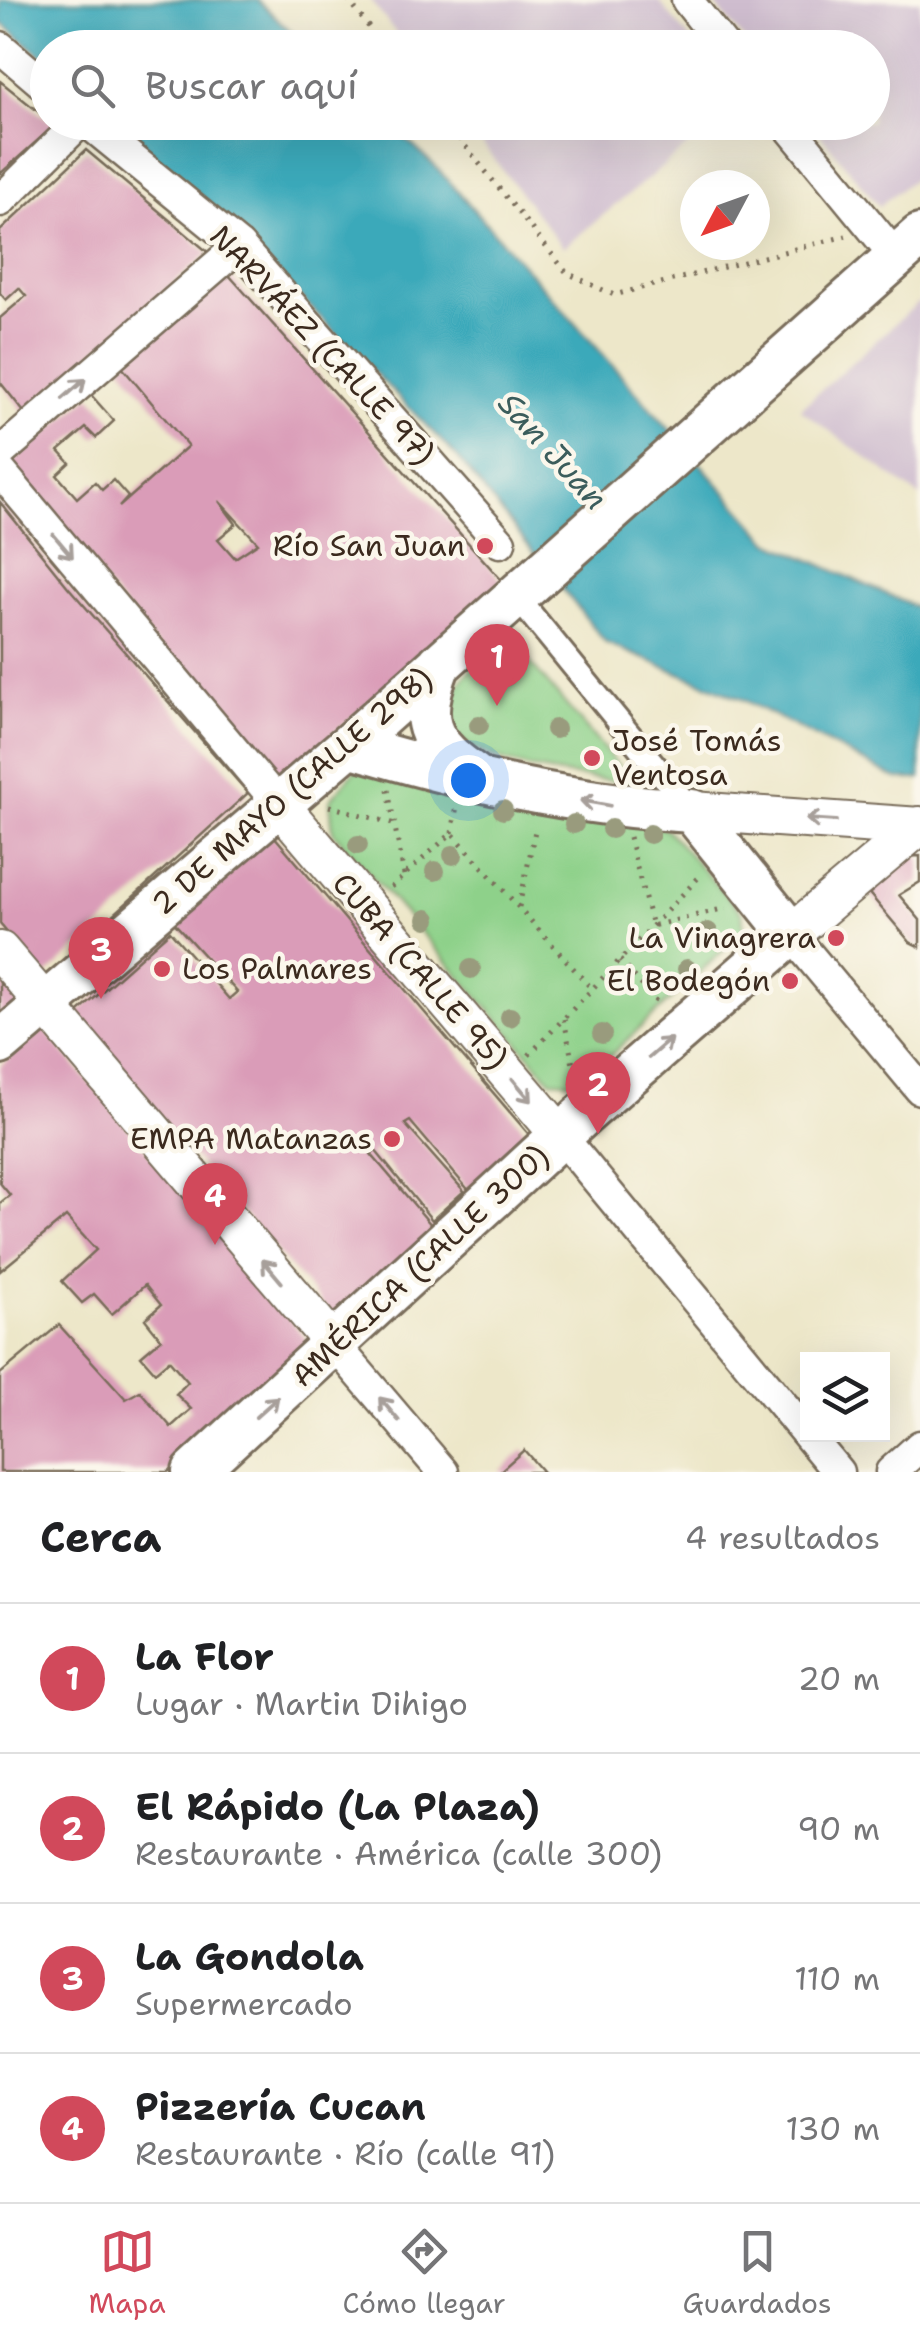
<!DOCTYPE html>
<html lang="es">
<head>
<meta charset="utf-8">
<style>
	:root { --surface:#fff; --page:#f6f6f6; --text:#202124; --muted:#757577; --line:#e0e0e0; --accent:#d1495b }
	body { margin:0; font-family:"Shantell Sans",sans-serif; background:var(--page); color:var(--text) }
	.controls { position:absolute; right:30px; bottom:30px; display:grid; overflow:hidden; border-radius:0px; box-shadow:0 10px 40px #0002 }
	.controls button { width:90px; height:90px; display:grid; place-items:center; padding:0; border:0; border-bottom:2px solid var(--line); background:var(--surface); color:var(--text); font:50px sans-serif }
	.compass { position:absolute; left:680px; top:170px; width:90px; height:90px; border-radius:50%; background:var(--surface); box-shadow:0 10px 40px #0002; rotate:229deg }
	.you { position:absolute; left:468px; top:780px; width:35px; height:35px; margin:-25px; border:8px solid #fff; border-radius:50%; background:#1a73e8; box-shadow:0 0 0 15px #1a73e833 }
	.badge { display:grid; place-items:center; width:65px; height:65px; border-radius:50%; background:var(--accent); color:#fff; font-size:32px; font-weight:700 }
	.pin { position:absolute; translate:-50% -82px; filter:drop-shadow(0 2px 5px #0008) }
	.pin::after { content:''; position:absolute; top:52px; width:35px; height:30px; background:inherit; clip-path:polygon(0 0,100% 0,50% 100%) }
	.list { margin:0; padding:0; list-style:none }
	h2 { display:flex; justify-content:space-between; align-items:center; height:130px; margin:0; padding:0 40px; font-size:42px }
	h2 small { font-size:32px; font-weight:400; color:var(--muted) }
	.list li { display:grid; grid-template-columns:65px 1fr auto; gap:30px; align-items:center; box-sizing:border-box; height:150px; padding:0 40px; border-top:2px solid var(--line) }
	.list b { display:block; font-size:38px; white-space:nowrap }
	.list p { margin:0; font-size:32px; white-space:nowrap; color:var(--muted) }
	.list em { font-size:32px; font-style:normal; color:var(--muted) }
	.icon { flex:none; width:55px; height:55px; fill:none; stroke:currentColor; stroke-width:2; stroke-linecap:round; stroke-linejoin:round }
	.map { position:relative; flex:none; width:920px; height:1472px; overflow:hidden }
	.search { position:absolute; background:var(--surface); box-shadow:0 10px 40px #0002; left:30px; right:30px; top:30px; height:110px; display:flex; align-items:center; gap:25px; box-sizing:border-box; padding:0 35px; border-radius:55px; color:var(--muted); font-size:38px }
	.sheet { height:730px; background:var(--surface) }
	nav { display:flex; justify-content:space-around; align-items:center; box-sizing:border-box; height:140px; border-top:2px solid var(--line); background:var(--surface); font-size:28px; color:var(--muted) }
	nav a { display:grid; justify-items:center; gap:5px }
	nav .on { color:var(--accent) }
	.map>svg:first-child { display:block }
	.industrial { fill:#cfbdcf }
	.green { fill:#8ed18a; stroke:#647e54; stroke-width:2.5 }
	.water { fill:#3ba9ba; stroke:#3b6a6c; stroke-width:2.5 }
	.building { fill:#da9cb8; fill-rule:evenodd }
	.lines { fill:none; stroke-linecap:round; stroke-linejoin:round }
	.pedestrian-casing { stroke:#796c5a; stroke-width:28 }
	.minor-casing { stroke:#796c5a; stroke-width:35 }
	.tertiary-casing { stroke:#796c5a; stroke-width:42 }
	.secondary-casing { stroke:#796c5a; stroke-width:48 }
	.path { stroke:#796c5a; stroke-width:5; stroke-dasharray:2.5 8; stroke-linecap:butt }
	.pedestrian { stroke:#fff; stroke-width:22 }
	.minor { stroke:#fff; stroke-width:30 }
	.tertiary { stroke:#fff; stroke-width:38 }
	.secondary { stroke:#fff; stroke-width:42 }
	.tree { fill:#999b7d }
	.oneway { stroke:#a79f9a }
	.poi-dot { fill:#d1495b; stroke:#fbf7ec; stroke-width:4 }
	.labels { text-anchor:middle; stroke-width:9; stroke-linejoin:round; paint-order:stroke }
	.street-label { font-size:30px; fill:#3b2a1e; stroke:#fbf7ec }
	.poi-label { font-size:30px; fill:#3b2a1e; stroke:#fbf7ec; text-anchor:end }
	.water-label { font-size:32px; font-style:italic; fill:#3b5d5c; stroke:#fbf7ec }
</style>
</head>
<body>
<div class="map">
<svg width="920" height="1472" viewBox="0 0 920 1472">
	<rect width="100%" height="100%" fill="#fbf7ec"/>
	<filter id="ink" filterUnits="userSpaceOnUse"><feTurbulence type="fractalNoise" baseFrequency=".01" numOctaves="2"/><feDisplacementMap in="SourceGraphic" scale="20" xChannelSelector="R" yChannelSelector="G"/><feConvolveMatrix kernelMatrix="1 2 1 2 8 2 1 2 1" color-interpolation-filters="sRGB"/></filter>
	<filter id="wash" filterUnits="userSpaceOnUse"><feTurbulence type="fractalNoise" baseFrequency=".0048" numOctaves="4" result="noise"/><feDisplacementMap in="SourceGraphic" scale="40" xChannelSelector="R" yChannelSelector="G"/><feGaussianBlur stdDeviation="2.25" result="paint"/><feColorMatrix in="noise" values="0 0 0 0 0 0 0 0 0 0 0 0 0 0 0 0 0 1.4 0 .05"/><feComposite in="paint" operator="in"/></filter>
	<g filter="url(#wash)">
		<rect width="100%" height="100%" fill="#ede7c9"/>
		<path class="industrial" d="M 370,0 L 658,0 L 696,47 L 407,47 Z
			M 711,0 L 920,0 L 920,174 L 879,206 L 811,123 L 872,122 L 872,48 L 750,47 Z
			M 466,123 L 716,123 L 563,248 Z
			M 920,301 L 920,497 L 800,409 Z"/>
		<path class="green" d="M 507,636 L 633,783 C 585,778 487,770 453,732 C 439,688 478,663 507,636 Z
			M 359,766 L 666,829 L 742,913 L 744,931 L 582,1082 L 551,1080 L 333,832 L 330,800 Z"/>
		<path class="water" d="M 0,0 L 257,0 L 308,47 L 48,48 L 47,60 L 0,22 Z
			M 117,123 L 388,123 L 434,165 L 770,542 L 920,609 L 920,779 L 897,779 L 740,698 L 606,643 L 457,457 L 221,216 Z"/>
		<g id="blocks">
			<path class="building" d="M 0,81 L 55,125 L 0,174 Z
				M 86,150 L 209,253 L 24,412 L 0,382 L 0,318 L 26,296 L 19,288 L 6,300 L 0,293 L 0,231 Z
				M 228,274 L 504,583 L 274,786 L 8,467 L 91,395 L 114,421 L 96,438 L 86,428 L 59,451 L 70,463 L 57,475 L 77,498 L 95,482 L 102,490 L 113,480 L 128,497 L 119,507 L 188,446 L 121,366 ZM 219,501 L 258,543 L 235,558 L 218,539 L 236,524 Z
				M 0,502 L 68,587 L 248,793 L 45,977 L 0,924 Z
				M 268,829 L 537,1144 L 477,1200 L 410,1121 L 405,1124 L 464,1191 L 432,1220 L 375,1150 L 371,1154 L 438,1233 L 336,1320 L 72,1018 L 170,931 L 229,999 L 237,992 L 169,917 Z
				M 920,856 L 920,882 L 899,895 L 920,920 L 920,947 L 910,942 L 867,891 L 903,857 Z
				M 0,981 L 21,1005 L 0,1023 Z
				M 44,1029 L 313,1347 L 168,1472 L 0,1472 L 0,1374 L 59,1325 L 126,1399 L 140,1391 L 171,1427 L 191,1409 L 176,1394 L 188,1382 L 169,1360 L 155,1372 L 141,1356 L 161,1339 L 145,1319 L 161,1305 L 145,1285 L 112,1314 L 94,1294 L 82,1303 L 62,1281 L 96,1250 L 66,1217 L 0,1271 L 0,1203 L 10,1195 L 0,1183 L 0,1066 Z
				M 524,1450 L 543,1472 L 499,1472 Z"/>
		</g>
	</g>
	<g filter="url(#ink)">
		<use href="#blocks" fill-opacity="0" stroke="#796c5a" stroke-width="2.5"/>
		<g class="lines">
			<g class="pedestrian-casing">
				<path id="pedestrian" d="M 516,596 L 691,810"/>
			</g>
			<g class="minor-casing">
				<path id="minor" d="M 687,0 L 725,48
					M 0,47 L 48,88
					M 87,122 L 239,246 L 500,542
					M 785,122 L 896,257
					M 0,201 L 80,122
					M 0,453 L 239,246
					M 0,471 L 278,803
					M 791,934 L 920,1089
					M 561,1136 L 838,1472
					M 335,1345 L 443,1472
					M 891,1472 L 920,1446"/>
			</g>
			<g class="tertiary-casing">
				<path id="tertiary" d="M 278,803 L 561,1136
					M 692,811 L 920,827
					M 791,934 L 919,826
					M 0,951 L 335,1345"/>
			</g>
			<g class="secondary-casing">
				<path id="secondary" d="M 439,664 C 418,718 425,743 474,775
					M 0,1043 L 349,745 L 920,236
					M 194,1472 L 583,1115 L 791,934 L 692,811 C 575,805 461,779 349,745"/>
			</g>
			<path class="path" d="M 348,0 L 385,48
				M 446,122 L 567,273 L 614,295 L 846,236
				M 388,790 L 404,875
				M 329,806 L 395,824
				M 452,833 L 457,806
				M 629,837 L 652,926 L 726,908
				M 391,887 L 452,833 L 592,989
				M 519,907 L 536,826
				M 620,960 L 661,1007
				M 564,1019 L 576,1080
				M 529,1055 L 701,875"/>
			<use href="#pedestrian" class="pedestrian"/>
			<use href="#minor" class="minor"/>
			<use href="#tertiary" class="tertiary"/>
			<use href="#secondary" class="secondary"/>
		</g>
		<g class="tree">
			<circle cx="506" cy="676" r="10"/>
			<circle cx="479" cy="725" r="10"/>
			<circle cx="555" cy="729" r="10"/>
			<circle cx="503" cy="810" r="10"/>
			<circle cx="574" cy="824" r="10"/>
			<circle cx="611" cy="829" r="10"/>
			<circle cx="650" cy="834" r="10"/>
			<circle cx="358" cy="845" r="10"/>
			<circle cx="453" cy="855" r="10"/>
			<circle cx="435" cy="871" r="10"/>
			<circle cx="427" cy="919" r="10"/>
			<circle cx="708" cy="932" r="10"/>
			<circle cx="471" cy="969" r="10"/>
			<circle cx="687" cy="969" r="10"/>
			<circle cx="510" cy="1017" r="10"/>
			<circle cx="602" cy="1034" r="10"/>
		</g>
		<defs><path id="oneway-shaft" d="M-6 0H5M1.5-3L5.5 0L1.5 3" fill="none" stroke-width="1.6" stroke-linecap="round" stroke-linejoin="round" transform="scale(2.5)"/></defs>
		<g class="oneway">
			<use href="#oneway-shaft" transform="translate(74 389) rotate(-41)"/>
			<use href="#oneway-shaft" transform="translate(63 546) rotate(50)"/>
			<use href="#oneway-shaft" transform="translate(595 803) rotate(-170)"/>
			<use href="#oneway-shaft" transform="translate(821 820) rotate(-176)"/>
			<use href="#oneway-shaft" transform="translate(660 1048) rotate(-41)"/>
			<use href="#oneway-shaft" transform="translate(522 1090) rotate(50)"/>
			<use href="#oneway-shaft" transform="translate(272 1271) rotate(-130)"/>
			<use href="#oneway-shaft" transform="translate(267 1407) rotate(-42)"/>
			<use href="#oneway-shaft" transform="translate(389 1409) rotate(-130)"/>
		</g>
	</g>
	<g class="poi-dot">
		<circle cx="485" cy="546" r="10"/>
		<circle cx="592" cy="758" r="10"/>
		<circle cx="836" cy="938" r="10"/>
		<circle cx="162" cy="969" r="10"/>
		<circle cx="790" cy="981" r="10"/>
		<circle cx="392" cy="1139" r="10"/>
	</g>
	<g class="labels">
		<g class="street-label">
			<text transform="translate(322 345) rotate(47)" y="10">NARVÁEZ (CALLE 97)</text>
			<text transform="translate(292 791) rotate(-41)" y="10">2 DE MAYO (CALLE 298)</text>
			<text transform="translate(420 971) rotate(49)" y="10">CUBA (CALLE 95)</text>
			<text transform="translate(420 1266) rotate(-43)" y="10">AMÉRICA (CALLE 300)</text>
		</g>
		<g class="poi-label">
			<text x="465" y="556">Río San Juan</text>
			<text x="612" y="751" text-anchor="start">José Tomás<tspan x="612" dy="34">Ventosa</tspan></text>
			<text x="816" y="948">La Vinagrera</text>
			<text x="182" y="979" text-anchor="start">Los Palmares</text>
			<text x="770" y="991">El Bodegón</text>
			<text x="372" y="1149">EMPA Matanzas</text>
		</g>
		<g class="water-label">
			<text transform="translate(553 451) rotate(48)" y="11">San Juan</text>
		</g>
	</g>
</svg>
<div class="controls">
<button><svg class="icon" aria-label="layers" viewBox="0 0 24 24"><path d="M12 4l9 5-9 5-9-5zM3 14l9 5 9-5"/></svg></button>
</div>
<svg class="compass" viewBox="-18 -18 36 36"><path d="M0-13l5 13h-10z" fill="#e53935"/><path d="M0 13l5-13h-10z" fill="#757577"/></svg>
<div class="you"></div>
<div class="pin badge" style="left:497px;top:706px">1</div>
<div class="pin badge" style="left:598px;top:1134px">2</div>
<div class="pin badge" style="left:101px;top:999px">3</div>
<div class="pin badge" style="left:215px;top:1245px">4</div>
<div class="search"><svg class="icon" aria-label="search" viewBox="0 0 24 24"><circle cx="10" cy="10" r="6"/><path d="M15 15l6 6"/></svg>Buscar aquí</div>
</div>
<section class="sheet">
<h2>Cerca<small>4 resultados</small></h2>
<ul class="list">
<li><span class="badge">1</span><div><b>La Flor</b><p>Lugar · Martin Dihigo</p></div><em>20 m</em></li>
<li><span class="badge">2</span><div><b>El Rápido (La Plaza)</b><p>Restaurante · América (calle 300)</p></div><em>90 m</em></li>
<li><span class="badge">3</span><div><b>La Gondola</b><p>Supermercado</p></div><em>110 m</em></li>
<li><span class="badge">4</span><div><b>Pizzería Cucan</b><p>Restaurante · Río (calle 91)</p></div><em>130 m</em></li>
</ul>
</section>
<nav>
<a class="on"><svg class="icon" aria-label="map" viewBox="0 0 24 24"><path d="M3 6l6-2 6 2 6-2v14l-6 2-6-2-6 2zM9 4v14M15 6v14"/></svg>Mapa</a>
<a><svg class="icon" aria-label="directions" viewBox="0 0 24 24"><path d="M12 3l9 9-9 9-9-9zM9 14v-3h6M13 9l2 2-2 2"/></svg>Cómo llegar</a>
<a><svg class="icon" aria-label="saved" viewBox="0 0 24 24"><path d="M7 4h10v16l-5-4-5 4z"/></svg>Guardados</a>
</nav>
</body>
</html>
